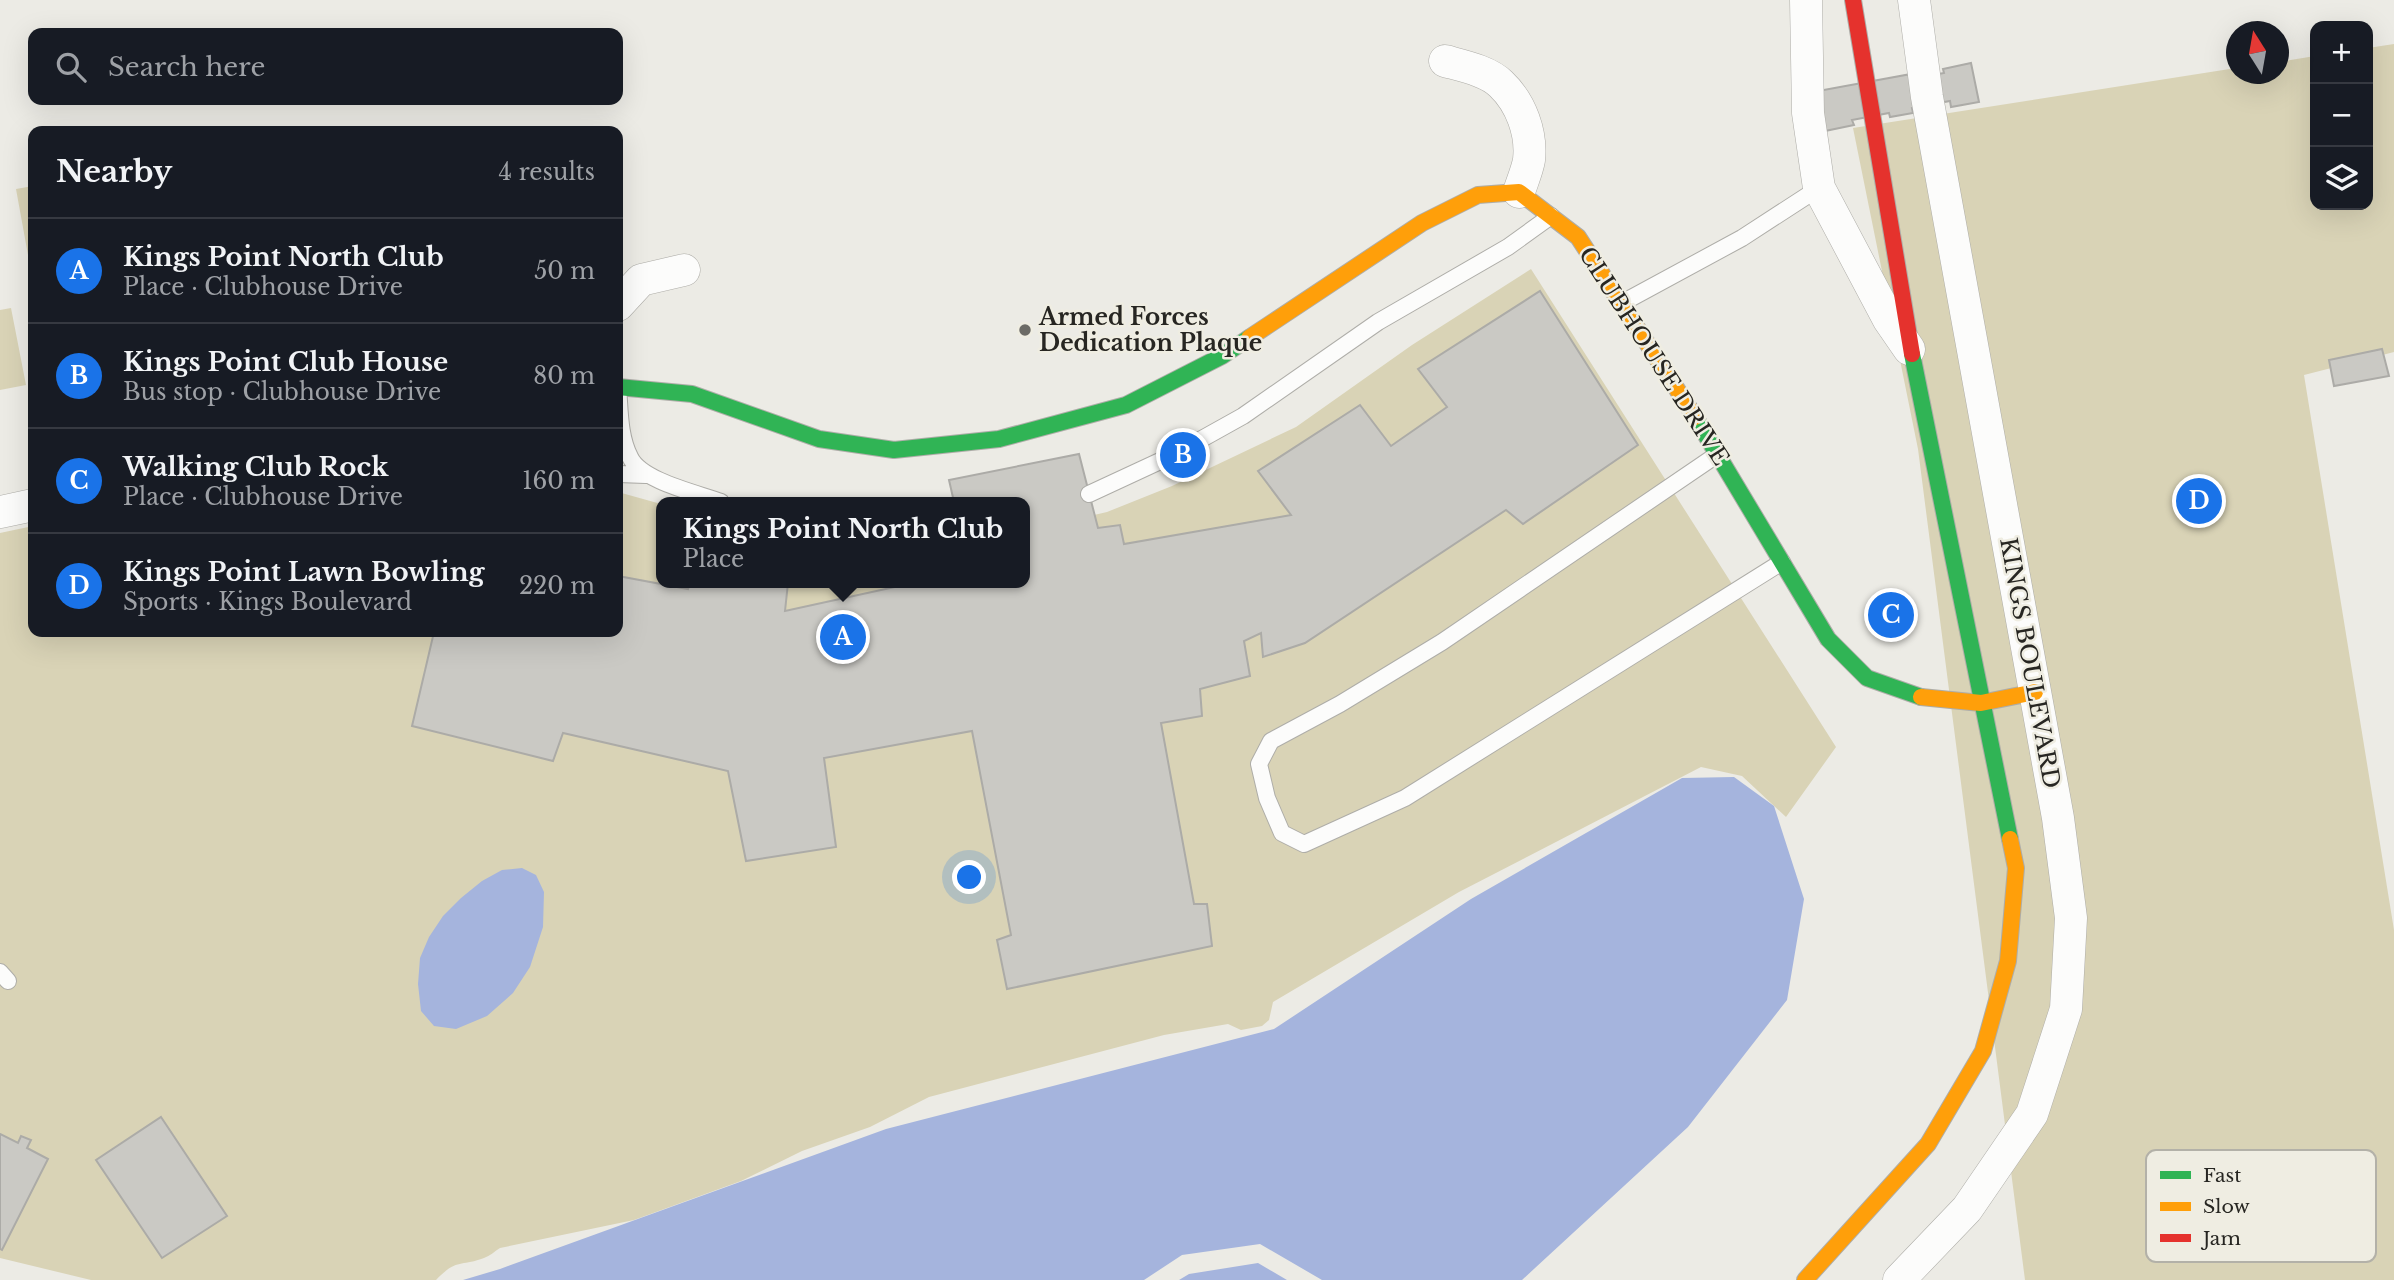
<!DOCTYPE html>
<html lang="en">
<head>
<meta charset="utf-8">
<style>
	:root { --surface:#171b24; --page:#20242c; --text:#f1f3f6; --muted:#9ea1a6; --line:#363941; --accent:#1a73e8 }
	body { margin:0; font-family:"Libre Baskerville",serif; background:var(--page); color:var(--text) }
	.controls { position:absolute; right:21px; top:21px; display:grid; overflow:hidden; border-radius:14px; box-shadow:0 7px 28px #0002 }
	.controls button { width:63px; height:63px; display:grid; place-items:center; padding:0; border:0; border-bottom:2px solid var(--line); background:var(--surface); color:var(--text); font:35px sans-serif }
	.compass { position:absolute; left:2226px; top:21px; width:63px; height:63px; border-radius:50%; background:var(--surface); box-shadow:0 7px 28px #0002; rotate:349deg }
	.you { position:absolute; left:970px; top:878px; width:24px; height:24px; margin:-18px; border:5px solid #fff; border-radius:50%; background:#1a73e8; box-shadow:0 0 0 10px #1a73e833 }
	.badge { display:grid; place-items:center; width:46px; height:46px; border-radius:50%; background:var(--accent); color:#fff; font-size:23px; font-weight:700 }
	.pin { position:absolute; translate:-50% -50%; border:4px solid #fff; box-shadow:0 2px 7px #0006 }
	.popup { position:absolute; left:656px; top:497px; width:374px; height:91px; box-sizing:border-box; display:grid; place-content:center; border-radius:14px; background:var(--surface); filter:drop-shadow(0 2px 5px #0005); font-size:23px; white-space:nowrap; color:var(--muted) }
	.popup b { font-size:26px; color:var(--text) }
	.popup::after { content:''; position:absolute; left:50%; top:100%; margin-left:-14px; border:14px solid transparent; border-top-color:var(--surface) }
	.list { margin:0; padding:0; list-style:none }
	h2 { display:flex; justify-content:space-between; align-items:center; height:91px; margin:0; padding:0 28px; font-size:30px }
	h2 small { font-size:23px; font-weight:400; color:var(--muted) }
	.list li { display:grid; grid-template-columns:46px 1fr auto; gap:21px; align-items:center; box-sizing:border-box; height:105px; padding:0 28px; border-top:2px solid var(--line) }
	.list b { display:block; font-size:26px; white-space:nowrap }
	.list p { margin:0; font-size:23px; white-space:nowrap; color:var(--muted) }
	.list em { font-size:23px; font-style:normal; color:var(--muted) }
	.icon { flex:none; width:38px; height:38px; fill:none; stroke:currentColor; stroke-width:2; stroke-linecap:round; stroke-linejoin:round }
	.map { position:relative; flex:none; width:2394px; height:1280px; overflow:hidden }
	.search { position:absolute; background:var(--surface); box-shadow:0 7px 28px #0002; left:28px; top:28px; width:595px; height:77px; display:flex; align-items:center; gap:18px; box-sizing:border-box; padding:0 24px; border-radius:14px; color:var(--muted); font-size:26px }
	.panel { position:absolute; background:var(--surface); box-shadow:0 7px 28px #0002; left:28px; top:126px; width:595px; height:511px; border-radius:14px }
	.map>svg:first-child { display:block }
	.green { fill:#d9d3b6 }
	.water { fill:#a5b4dd }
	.building { fill:#cac9c4; stroke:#acaba7; stroke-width:2 }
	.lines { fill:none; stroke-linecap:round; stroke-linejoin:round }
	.lane-casing { stroke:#aeada8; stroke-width:18 }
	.street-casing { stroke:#aeada8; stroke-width:33 }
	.fast-casing { stroke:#aeada8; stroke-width:18 }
	.slow-casing { stroke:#aeada8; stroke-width:18 }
	.jam-casing { stroke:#aeada8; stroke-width:18 }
	.lane { stroke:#fcfcfb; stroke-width:16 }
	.street { stroke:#fcfcfb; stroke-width:32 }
	.fast { stroke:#30b455; stroke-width:16 }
	.slow { stroke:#ff9f0a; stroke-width:16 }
	.jam { stroke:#e5322d; stroke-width:16 }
	.poi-dot { fill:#6c6b66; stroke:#efede2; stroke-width:2.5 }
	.labels { text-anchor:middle; stroke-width:5; stroke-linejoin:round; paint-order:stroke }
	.poi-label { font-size:23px; font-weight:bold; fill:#272622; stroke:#efede2; text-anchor:start }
	.street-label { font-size:23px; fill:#272622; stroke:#efede2 }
	.key { fill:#efede2; stroke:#b3b1a8; stroke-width:2 }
	.key-label { font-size:19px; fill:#272622 }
</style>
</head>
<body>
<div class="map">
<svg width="2394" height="1280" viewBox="0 0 2394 1280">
	<rect width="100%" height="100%" fill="#ecebe5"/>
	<path class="green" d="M 2394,44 L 2394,352 L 2304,375 L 2394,930 L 2394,1280 L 2025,1280 L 1918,449 L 1853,128 L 2236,68 L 2236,74 L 2278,74 L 2279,62 L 2315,56 L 2315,205 L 2368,205 L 2368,48 Z
		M 33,186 L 33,265 L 30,266 L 16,189 Z
		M 1531,269 L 1836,747 L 1786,817 L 1742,776 L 1701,767 L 1459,892 L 1273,1002 L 1269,1020 L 1262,1026 L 1241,1030 L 1228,1024 L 1164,1035 L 929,1097 L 870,1127 L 802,1151 L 741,1181 L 634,1220 L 500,1248 C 495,1251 490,1256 484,1258 C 460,1267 457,1258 436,1280 L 91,1280 L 0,1258 L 0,533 L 33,526 L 33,632 L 618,632 L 618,492 L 661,504 L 661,583 L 1025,583 L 1025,531 L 1107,512 L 1172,486 L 1296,427 L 1412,345 Z
		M 11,308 L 26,385 L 0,390 L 0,310 Z"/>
	<path class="water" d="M 1734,777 L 1774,806 L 1804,899 L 1787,1000 L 1688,1127 L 1522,1280 L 1322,1280 L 1260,1244 L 1182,1255 L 1144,1280 L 463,1280 L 500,1269 L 886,1129 L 1274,1029 L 1471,899 L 1682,778 Z
		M 522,868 L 536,875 L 544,892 L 543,927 L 530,967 L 513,993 L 487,1016 L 456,1029 L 434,1026 L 421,1011 L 418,984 L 420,958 L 429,937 L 443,916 L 461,898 L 482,881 L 502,870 Z
		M 1258,1263 L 1287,1280 L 1179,1280 L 1189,1274 Z"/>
	<path class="building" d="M 1971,63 L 1979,102 L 1951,107 L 1950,101 L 1912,108 L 1913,113 L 1890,117 L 1889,113 L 1852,120 L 1854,125 L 1825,131 L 1818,91 L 1911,74 L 1912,79 L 1944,73 L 1943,69 Z
		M 1540,291 L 1638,445 L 1523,524 L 1506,510 L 1305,643 L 1263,657 L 1261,633 L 1244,641 L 1250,676 L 1200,689 L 1202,716 L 1161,723 L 1194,904 L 1207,904 L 1212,946 L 1007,989 L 997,940 L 1011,935 L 972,731 L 824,758 L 836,847 L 746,861 L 728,771 L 563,733 L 553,761 L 412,726 L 434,632 L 618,632 L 618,576 L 688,589 L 690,583 L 788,583 L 785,611 L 913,583 L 1025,583 L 1025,502 L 954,502 L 949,480 L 1079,454 L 1098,528 L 1120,525 L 1124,544 L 1291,515 L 1258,471 L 1360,405 L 1391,446 L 1447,407 L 1418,369 Z
		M 2382,349 L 2389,376 L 2334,386 L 2329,360 Z
		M 161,1117 L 227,1216 L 162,1258 L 96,1160 Z
		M 0,1134 L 18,1143 L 21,1136 L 31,1140 L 27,1148 L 48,1159 L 2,1250 L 0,1249 Z"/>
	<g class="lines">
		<g class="lane-casing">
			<path id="lane" d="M 1622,303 L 1742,238 L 1819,188
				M 618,387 C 620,409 619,436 630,457 C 641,481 697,493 721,502
				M 1718,454 L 1442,642 L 1340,704 L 1271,741 L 1259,764 L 1267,798 L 1282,833 L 1304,844 L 1405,798 L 1782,562
				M 618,474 L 646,475
				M 1089,494 L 1173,455 L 1243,416 L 1378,322 L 1508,247 L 1551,216
				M 0,972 L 8,981"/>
		</g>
		<g class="street-casing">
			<path id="street" d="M 1806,0 L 1808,113 L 1819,188 L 1889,320 L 1909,349
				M 1445,61 C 1463,66 1488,71 1501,84 C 1521,103 1532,133 1529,160 C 1527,171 1522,182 1519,192
				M 618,305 L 641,280 L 684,270
				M 0,512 L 33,505
				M 1899,1280 L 1967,1209 L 2032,1114 L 2066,1009 L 2071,918 L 2058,818 L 1927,97 L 1914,0"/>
		</g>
		<g class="fast-casing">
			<path id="fast" d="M 1912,354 L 2010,839
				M 618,387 L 692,394 L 819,439 L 894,450 L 999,439 L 1126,405 L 1222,356 L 1249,338
				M 1695,417 L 1828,639 L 1867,678 L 1921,697"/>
		</g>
		<g class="slow-casing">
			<path id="slow" d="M 1249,338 L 1422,223 L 1478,195 L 1519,192 L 1578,237 L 1695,417
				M 1921,697 L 1981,703 L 2035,692
				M 1805,1280 L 1928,1144 L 1983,1051 L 2008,961 L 2016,868 L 2010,839"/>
		</g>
		<g class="jam-casing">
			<path id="jam" d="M 1853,0 L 1912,354"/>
		</g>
		<use href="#lane" class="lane"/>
		<use href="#street" class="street"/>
		<use href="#fast" class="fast"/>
		<use href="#slow" class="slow"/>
		<use href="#jam" class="jam"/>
	</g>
	<circle class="poi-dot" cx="1025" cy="330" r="7"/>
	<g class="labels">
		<g class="poi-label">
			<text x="1039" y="325">Armed Forces<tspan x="1039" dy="26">Dedication Plaque</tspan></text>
		</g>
		<g class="street-label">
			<text transform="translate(1654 356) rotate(57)" y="8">CLUBHOUSE DRIVE</text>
			<text transform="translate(2030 663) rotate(80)" y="8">KINGS BOULEVARD</text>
		</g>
	</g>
	<rect x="2146" y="1150" width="230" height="112" rx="10" class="key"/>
	<rect x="2160" y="1171" width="31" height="8" fill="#30b455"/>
	<rect x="2160" y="1202" width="31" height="9" fill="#ff9f0a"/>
	<rect x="2160" y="1234" width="31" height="8" fill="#e5322d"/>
	<g class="key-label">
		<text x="2203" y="1182">Fast</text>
		<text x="2203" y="1213">Slow</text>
		<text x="2203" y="1245">Jam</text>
	</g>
</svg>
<div class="controls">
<button>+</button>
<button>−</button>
<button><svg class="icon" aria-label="layers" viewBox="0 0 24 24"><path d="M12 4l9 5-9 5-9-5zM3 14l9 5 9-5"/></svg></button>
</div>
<svg class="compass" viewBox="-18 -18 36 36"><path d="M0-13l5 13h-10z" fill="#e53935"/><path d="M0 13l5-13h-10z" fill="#9ea1a6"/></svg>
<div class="you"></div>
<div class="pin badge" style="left:843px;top:637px">A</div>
<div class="popup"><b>Kings Point North Club</b>Place</div>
<div class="pin badge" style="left:1183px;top:455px">B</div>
<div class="pin badge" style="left:1891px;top:615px">C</div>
<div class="pin badge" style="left:2199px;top:501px">D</div>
<div class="search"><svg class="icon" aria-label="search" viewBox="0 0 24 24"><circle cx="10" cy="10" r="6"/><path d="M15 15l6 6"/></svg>Search here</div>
<section class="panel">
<h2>Nearby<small>4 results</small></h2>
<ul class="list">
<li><span class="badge">A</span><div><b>Kings Point North Club</b><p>Place · Clubhouse Drive</p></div><em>50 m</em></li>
<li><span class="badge">B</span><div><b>Kings Point Club House</b><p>Bus stop · Clubhouse Drive</p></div><em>80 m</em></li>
<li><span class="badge">C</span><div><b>Walking Club Rock</b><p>Place · Clubhouse Drive</p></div><em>160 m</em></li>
<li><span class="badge">D</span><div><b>Kings Point Lawn Bowling</b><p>Sports · Kings Boulevard</p></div><em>220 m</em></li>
</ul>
</section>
</div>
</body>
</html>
